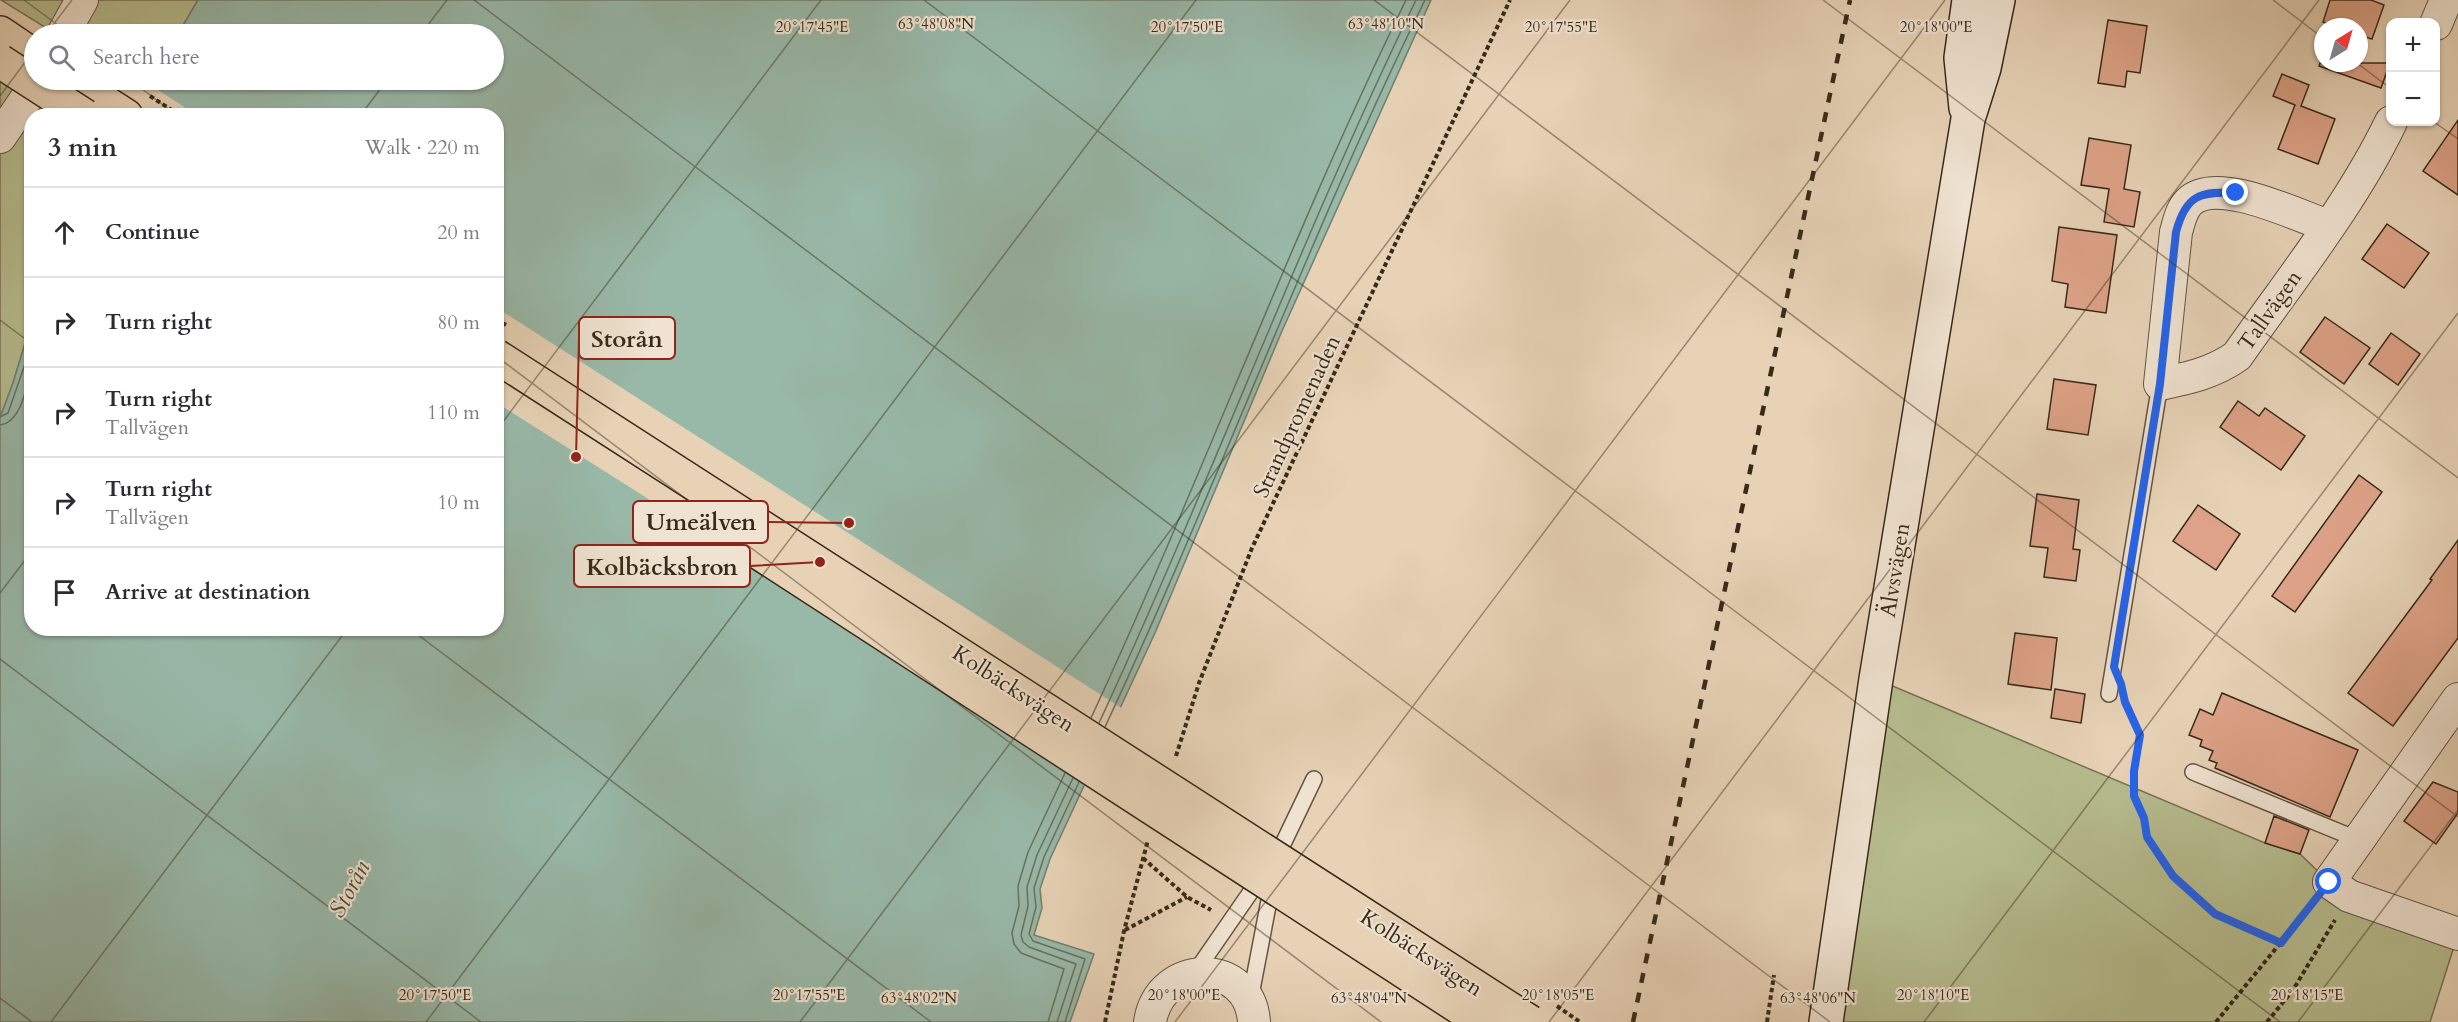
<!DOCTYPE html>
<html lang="en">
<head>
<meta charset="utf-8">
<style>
	:root { --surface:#fff; --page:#f2f2f3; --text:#2b2b33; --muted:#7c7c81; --line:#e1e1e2 }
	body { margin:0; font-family:Cardo,serif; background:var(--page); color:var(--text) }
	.controls { position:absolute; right:18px; top:18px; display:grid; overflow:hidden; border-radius:12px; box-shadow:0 2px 4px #0004 }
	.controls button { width:54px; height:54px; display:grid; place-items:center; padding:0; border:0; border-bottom:2px solid var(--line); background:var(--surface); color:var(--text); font:30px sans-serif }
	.compass { position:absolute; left:2314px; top:18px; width:54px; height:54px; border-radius:50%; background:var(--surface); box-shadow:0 2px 4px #0004; rotate:37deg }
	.stop { position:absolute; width:18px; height:18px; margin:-14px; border:4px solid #2563eb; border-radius:50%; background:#fff }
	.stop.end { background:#2563eb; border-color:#fff; box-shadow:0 2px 6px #0008 }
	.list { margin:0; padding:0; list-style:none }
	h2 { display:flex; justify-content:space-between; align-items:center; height:78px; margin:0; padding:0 24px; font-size:26px }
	h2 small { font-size:20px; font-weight:400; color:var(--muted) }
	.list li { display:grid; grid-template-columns:39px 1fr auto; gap:18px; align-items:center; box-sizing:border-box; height:90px; padding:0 24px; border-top:2px solid var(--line) }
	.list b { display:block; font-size:22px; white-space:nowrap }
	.list p { margin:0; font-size:20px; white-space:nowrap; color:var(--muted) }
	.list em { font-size:20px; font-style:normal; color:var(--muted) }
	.icon { flex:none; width:33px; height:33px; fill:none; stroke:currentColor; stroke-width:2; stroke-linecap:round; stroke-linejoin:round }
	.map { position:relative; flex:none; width:2458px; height:1022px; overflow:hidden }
	.search { position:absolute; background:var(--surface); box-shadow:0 2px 4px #0004; left:24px; top:24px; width:480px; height:66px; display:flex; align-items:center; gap:15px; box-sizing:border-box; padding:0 21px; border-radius:33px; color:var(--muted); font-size:22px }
	.panel { position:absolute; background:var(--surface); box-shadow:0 2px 4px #0004; left:24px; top:108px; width:480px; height:528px; border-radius:24px }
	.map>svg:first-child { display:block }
	.green { fill:#b6bc8e; stroke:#777354; stroke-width:1.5 }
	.water { fill:#98b8a8; stroke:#727f6f; stroke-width:1.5 }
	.pier { fill:#e7d2b6 }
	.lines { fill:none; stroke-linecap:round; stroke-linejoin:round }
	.shore { stroke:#687160; stroke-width:1.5 }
	.building { fill:#dda287; stroke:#382a19; stroke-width:1.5 }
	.lane-casing { stroke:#645440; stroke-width:18 }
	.street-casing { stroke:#645440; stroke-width:34 }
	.secondary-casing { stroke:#382a19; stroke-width:36 }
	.highway-casing { stroke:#382a19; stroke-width:36 }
	.path { stroke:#382a19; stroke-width:4; stroke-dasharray:4.5 3; stroke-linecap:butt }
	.lane { stroke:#efe2d0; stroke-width:15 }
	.street { stroke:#efe2d0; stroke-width:32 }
	.secondary { stroke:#efe2d0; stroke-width:33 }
	.highway { stroke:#e7d2b6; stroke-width:33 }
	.rail { stroke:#382a19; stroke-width:4.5; stroke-dasharray:10 10; stroke-linecap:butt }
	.highway-bridge-casing { stroke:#382a19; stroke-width:36; stroke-linecap:butt }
	.path-bridge { stroke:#382a19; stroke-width:4; stroke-dasharray:4.5 3; stroke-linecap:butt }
	.highway-bridge { stroke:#e7d2b6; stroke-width:33 }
	.route { stroke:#2563eb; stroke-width:8 }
	.ticks { fill:none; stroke:#382a19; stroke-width:1.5; stroke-opacity:0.45 }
	.labels { text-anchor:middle; stroke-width:4.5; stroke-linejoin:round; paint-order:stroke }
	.street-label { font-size:22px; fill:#382a19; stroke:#efe2d0 }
	.water-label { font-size:24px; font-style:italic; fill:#504e3d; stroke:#efe2d0 }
	.ticks-label { font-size:15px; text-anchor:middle; fill:#382a19; stroke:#efe2d0; stroke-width:4.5; stroke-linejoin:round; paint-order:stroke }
	.leader { fill:none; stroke:#8f2418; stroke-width:2 }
	.callout-dot { fill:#8f2418; stroke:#efe2d0; stroke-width:2 }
	.callout { fill:#efe2d0; stroke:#8f2418; stroke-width:2 }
	.callout-label { font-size:24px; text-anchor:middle; font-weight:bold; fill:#382a19 }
</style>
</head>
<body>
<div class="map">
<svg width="2458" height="1022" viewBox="0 0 2458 1022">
	<rect width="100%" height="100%" fill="#e7d2b6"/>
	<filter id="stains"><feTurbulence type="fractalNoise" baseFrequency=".00333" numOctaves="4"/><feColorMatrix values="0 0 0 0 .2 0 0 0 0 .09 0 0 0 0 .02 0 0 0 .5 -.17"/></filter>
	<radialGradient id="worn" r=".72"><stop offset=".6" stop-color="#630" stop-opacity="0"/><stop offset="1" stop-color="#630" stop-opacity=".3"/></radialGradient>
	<path class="green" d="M 1,0 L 198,0 L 178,34 L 56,34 Z
		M 0,61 L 122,115 L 32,116 L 31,324 L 13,383 L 0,418 Z
		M 1876,679 L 2265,843 L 2300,854 L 2329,882 L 2458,934 L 2430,1022 L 1826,1022 Z"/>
	<path class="water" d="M 198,0 L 1431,0 L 1282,331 L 1155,633 L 1050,859 L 1040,889 L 1042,908 L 1034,935 L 1094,954 L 1070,1022 L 0,1022 L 0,418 L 13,383 L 31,324 L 32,628 L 496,628 L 496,116 L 131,115 L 155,80 L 494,80 L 494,34 L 178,34 Z"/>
	<path class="pier" d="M 149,84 L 198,116 L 128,115 Z
		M 497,308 L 1123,709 L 1090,779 L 497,403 Z"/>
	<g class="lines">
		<path class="shore" d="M 0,417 L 8,413 L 32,344
			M 0,425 C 21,423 26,387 32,370
			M 1091,718 C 1201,481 1291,235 1406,0
			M 1099,723 C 1210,484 1301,237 1416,0
			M 1105,727 C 1217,487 1308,238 1425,0
			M 1048,1022 L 1064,969 L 1021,953 L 1014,944 L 1012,933 L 1019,906 L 1018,886 L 1028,852 L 1065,773
			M 1057,1022 L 1076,964 L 1029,947 L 1023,942 L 1021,935 L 1028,906 L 1027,887 L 1037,855 L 1073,778
			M 1065,1022 L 1085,959 L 1033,941 L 1029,934 L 1036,907 L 1034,888 L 1044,857 L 1079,782"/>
	</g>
	<path class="building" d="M 2330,0 L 2371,0 L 2384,5 L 2372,39 L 2359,35 L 2359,27 L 2337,27 L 2323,22 Z
		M 2108,20 L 2147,26 L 2140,73 L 2127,71 L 2125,87 L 2098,83 Z
		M 2320,63 L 2390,63 L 2381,88 L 2319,66 Z
		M 2282,74 L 2309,85 L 2301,106 L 2335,119 L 2318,164 L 2278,149 L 2295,105 L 2273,96 Z
		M 2458,120 L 2458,195 L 2423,171 Z
		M 2089,138 L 2131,145 L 2124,189 L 2140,192 L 2134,227 L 2104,222 L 2109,189 L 2081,185 Z
		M 2387,224 L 2429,253 L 2404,288 L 2362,259 Z
		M 2059,227 L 2117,235 L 2106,313 L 2065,307 L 2068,284 L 2052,281 Z
		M 2325,317 L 2370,348 L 2344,384 L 2300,352 Z
		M 2391,333 L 2420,354 L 2398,385 L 2369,364 Z
		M 2054,379 L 2096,385 L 2088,435 L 2047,429 Z
		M 2238,401 L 2259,416 L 2265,408 L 2305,436 L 2281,470 L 2220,427 Z
		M 2359,475 L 2382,492 L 2295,612 L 2272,596 Z
		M 2037,494 L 2079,500 L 2073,549 L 2080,550 L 2076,581 L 2044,577 L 2048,548 L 2030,546 Z
		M 2198,505 L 2240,534 L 2216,570 L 2173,541 Z
		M 2458,540 L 2458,638 L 2393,726 L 2348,693 L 2432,580 L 2430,579 Z
		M 2015,633 L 2057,638 L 2051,690 L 2008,684 Z
		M 2055,689 L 2085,694 L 2081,723 L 2051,718 Z
		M 2222,693 L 2358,750 L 2330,817 L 2215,768 L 2217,763 L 2209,760 L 2213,751 L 2200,746 L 2202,740 L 2189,735 L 2200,709 L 2213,715 Z
		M 2433,782 L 2458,792 L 2458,813 L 2436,844 L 2404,821 Z
		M 2274,816 L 2309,830 L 2300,854 L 2265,843 Z"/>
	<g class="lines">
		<g class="lane-casing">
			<path id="lane" d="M 2109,694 L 2160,384
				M 2193,772 L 2359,840
				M 1194,974 L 1281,848 L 1314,779
				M 1250,1000 L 1272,885"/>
		</g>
		<g class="street-casing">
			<path id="street" d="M 2436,24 L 2446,0
				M 63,34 L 82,0
				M 0,137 L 39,80
				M 2328,226 C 2296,215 2216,175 2189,202 C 2181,210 2179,222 2176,232 L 2160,384 C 2189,378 2213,373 2237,356 C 2290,280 2351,205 2391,122
				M 2458,699 L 2329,882 L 2349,896 L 2458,934
				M 1150,1022 C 1160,958 1250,958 1254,1022"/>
		</g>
		<g class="secondary-casing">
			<path id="secondary" d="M 1966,108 L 1961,58 L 1969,0
				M 1826,1022 L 1876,679 L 1968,119 L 1984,68 L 1998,0"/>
		</g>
		<g class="highway-casing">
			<path id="highway" d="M 0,33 L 34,56
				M 70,80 L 126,116"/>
		</g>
		<path class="path" d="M 150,96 L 181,116
			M 2126,705 L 2140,735 L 2134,771 L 2134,796 L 2144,818 L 2147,837 L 2173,876 L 2215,914 L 2281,943
			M 1176,756 L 1199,683 L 1252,548 L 1510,0
			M 1143,858 L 1187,897 L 1211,910
			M 1125,930 L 1187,897
			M 1105,1022 L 1124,931 L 1148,840
			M 1767,1022 L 1774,975
			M 2216,1022 L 2312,904
			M 2267,1022 L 2293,990 L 2335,920"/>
		<use href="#lane" class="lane"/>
		<use href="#street" class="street"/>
		<use href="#secondary" class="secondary"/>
		<use href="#highway" class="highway"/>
		<path class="rail" d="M 1633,1022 L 1850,0"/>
		<g class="highway-bridge-casing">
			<path id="highway-bridge" d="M 0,61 L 85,116
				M 496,356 L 1530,1022
				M 704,517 L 1482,1022"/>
		</g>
		<path class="path-bridge" d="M 496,319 L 506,325
			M 1557,1006 L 1580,1022"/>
		<use href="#highway-bridge" class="highway-bridge"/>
	</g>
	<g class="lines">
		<path class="route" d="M 2236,193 C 2200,191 2186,195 2176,232 L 2160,384 L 2114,667 L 2121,684 L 2125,702 L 2140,735 L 2134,771 L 2134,796 L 2144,818 L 2147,837 L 2173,876 L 2215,914 L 2281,943 L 2329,882"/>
	</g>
	<path class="ticks" d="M 24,0 L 70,34M 474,0 L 1830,1022M 924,0 L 2280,1022M 1374,0 L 2458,817M 1823,0 L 2458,478M 2273,0 L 2323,38M 46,34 L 72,0M 421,34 L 447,0M 2357,63 L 2390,88M 130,80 L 178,116M 0,96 L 34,50M 360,116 L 387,80M 2434,122 L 2458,139M 0,320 L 32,344M 496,356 L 1381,1022M 496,431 L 821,0M 0,593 L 32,551M 409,628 L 931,1022M 0,659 L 481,1022M 0,998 L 32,1022M 51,1022 L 348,628M 426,1022 L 1196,0M 800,1022 L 1570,0M 1175,1022 L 1945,0M 1549,1022 L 2319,0M 1924,1022 L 2458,313M 2298,1022 L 2458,810"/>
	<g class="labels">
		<g class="street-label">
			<text transform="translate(2269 310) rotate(-55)" y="8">Tallvägen</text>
			<text transform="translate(1296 416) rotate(-65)" y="8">Strandpromenaden</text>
			<text transform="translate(1894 570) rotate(-81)" y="8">Älvsvägen</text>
			<text transform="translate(1014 688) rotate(33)" y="8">Kolbäcksvägen</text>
			<text transform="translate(1422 952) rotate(33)" y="8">Kolbäcksvägen</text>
		</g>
		<g class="water-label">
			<text transform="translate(349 889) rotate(-62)" y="8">Storån</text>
		</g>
	</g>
	<g class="ticks-label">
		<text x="936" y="29">63°48'08"N</text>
		<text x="1386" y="29">63°48'10"N</text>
		<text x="812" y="32">20°17'45"E</text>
		<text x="1187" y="32">20°17'50"E</text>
		<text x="1561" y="32">20°17'55"E</text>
		<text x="1936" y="32">20°18'00"E</text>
		<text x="435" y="1000">20°17'50"E</text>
		<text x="809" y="1000">20°17'55"E</text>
		<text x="1184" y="1000">20°18'00"E</text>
		<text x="1558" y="1000">20°18'05"E</text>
		<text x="1933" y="1000">20°18'10"E</text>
		<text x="2307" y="1000">20°18'15"E</text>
		<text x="919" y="1003">63°48'02"N</text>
		<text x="1369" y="1003">63°48'04"N</text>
		<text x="1818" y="1003">63°48'06"N</text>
	</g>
	<path class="leader" d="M576 457L579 338M849 523L768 522M820 562L750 566"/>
	<g class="callout-dot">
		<circle cx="576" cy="457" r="6"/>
		<circle cx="849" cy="523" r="6"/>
		<circle cx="820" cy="562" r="6"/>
	</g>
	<g class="callout">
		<rect x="579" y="317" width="96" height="42" rx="6"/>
		<rect x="633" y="501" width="135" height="42" rx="6"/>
		<rect x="574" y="545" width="176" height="42" rx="6"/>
	</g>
	<g class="callout-label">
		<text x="627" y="347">Storån</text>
		<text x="701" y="530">Umeälven</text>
		<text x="662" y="575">Kolbäcksbron</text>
	</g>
	<rect width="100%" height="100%" filter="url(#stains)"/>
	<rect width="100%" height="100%" fill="url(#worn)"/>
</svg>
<div class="controls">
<button>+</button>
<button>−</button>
</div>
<svg class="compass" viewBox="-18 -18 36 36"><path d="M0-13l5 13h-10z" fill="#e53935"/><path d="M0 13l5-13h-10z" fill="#7c7c81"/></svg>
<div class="stop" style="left:2329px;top:882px"></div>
<div class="stop end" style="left:2236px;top:193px"></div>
<div class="search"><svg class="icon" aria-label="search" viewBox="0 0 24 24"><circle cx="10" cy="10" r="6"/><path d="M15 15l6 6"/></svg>Search here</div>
<section class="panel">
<h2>3 min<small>Walk · 220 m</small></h2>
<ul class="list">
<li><svg class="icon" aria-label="ahead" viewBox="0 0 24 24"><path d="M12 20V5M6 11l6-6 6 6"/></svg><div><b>Continue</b></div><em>20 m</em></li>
<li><svg class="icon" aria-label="right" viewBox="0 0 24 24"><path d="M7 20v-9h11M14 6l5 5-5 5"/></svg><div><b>Turn right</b></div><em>80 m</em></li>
<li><svg class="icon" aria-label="right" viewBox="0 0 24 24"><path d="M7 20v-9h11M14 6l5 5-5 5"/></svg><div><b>Turn right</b><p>Tallvägen</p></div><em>110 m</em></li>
<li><svg class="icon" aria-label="right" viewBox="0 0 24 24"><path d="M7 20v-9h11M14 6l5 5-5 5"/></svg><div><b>Turn right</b><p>Tallvägen</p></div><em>10 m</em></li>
<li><svg class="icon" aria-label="arrive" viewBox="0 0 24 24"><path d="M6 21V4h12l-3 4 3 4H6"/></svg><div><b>Arrive at destination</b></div></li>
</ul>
</section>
</div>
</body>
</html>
